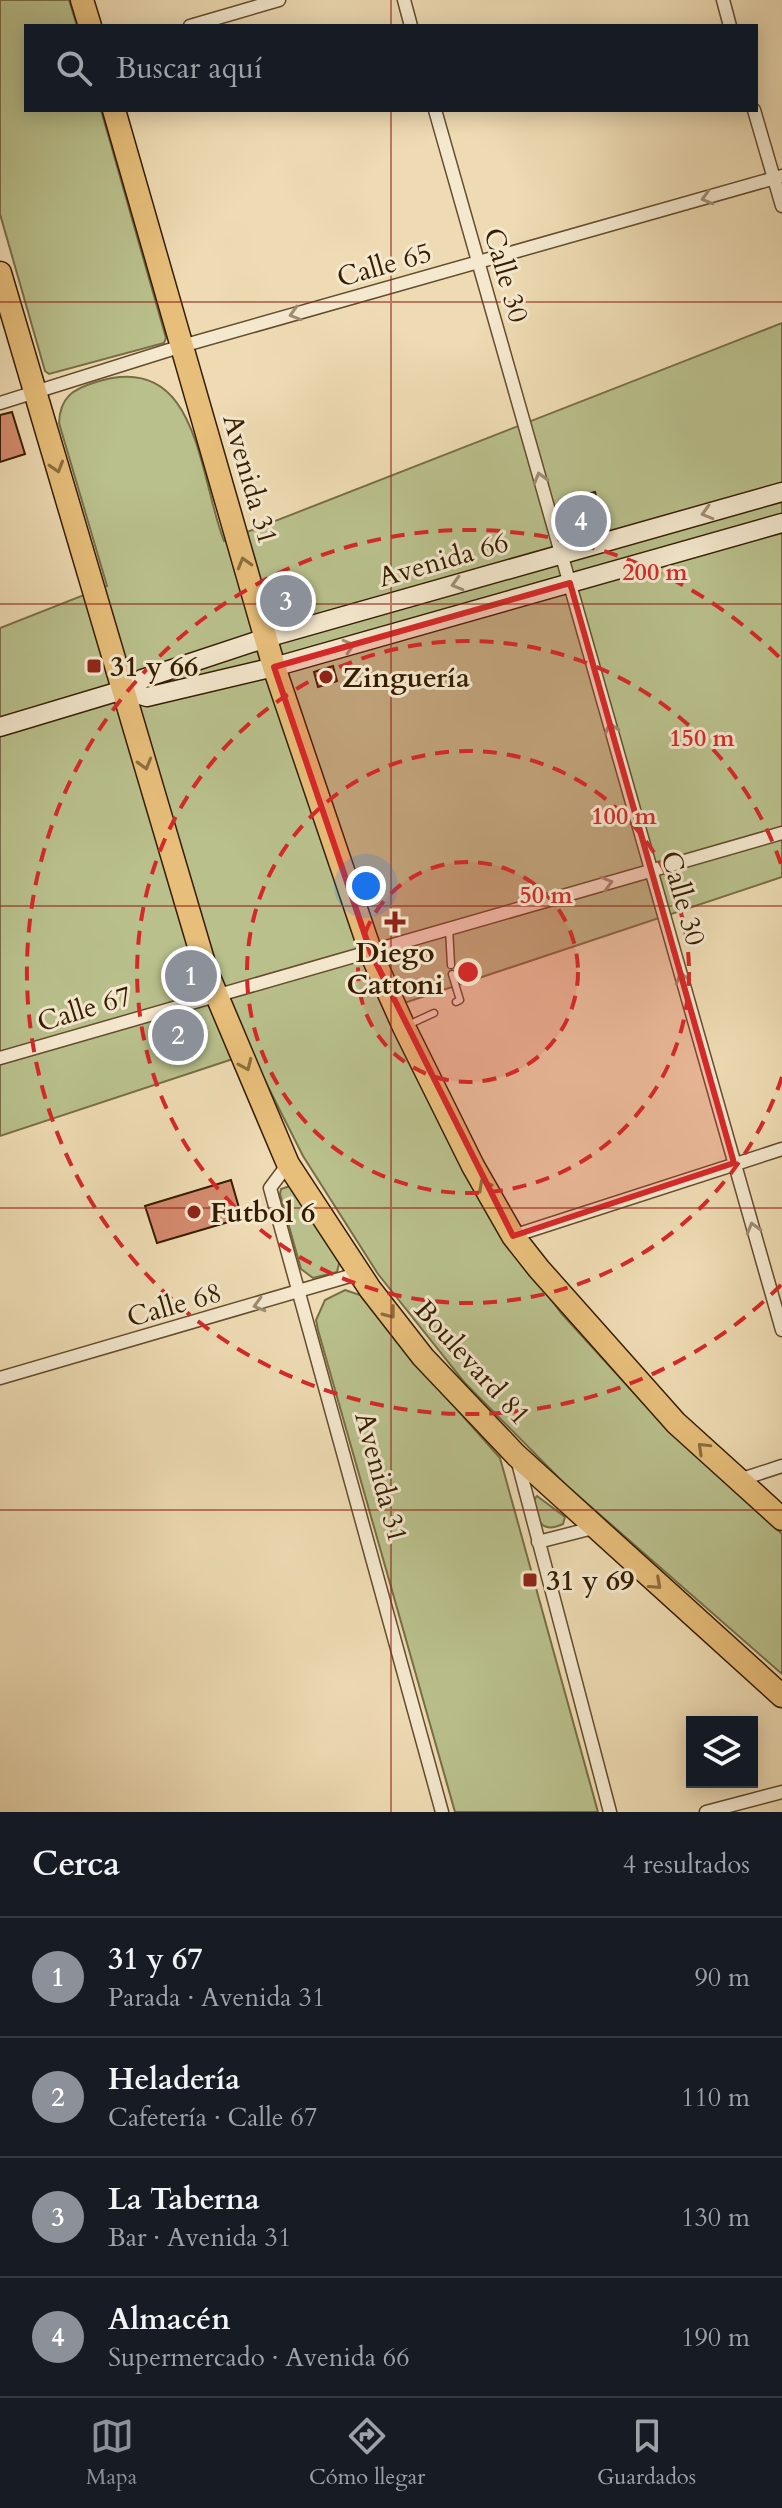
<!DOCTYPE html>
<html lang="es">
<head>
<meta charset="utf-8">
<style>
	:root { --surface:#171b24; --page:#242831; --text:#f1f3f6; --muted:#9ea1a6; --line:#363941; --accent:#8c9099 }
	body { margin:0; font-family:Cardo,serif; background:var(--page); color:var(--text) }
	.controls { position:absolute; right:24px; bottom:24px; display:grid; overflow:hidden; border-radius:0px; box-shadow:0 4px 20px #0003 }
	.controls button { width:72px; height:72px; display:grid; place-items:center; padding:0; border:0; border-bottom:2px solid var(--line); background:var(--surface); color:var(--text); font:40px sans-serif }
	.you { position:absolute; left:366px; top:886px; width:28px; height:28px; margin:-20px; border:6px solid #fff; border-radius:50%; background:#1a73e8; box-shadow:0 0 0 12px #1a73e833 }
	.badge { display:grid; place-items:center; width:52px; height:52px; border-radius:50%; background:var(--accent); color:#fff; font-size:26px; font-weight:700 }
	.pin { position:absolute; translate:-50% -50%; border:4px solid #fff; box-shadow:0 2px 8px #0006 }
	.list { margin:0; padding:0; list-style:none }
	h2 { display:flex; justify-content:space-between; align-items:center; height:104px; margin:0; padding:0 32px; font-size:34px }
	h2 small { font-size:26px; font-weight:400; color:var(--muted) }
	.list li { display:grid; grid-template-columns:52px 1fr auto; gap:24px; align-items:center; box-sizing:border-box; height:120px; padding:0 32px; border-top:2px solid var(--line) }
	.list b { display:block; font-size:30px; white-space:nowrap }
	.list p { margin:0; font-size:26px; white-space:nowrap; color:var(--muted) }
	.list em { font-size:26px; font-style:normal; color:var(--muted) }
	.icon { flex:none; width:44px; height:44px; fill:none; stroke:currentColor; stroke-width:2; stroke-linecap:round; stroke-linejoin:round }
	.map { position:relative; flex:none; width:782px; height:1812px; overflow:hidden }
	.search { position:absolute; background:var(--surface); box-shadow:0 4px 20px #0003; left:24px; right:24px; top:24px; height:88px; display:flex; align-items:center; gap:20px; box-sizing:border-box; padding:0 28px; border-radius:0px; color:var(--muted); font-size:30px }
	.sheet { height:584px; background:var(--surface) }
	nav { display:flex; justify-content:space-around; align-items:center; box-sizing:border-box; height:112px; border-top:2px solid var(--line); background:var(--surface); font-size:22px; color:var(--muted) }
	nav a { display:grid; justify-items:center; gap:4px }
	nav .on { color:var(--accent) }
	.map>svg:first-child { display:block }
	.green { fill:#b9c08c; stroke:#786e46; stroke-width:2 }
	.building { fill:#d58b6e; stroke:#361d00; stroke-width:2 }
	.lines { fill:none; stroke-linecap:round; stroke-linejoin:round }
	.service-casing { stroke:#644c2d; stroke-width:9 }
	.minor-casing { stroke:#644c2d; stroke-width:15 }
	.secondary-casing { stroke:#361d00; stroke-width:21 }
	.trunk-casing { stroke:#361d00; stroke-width:25 }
	.service { stroke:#f4e8ce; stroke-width:6 }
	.minor { stroke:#f4e8ce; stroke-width:12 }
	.secondary { stroke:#f4e8ce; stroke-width:18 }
	.trunk { stroke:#e7be7a; stroke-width:22 }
	.oneway { stroke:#9e8d71 }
	.oneway2 { stroke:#8e6e3d }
	.marked { fill:#d62828; fill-opacity:0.2; stroke:#d62828; stroke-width:6; stroke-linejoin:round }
	.grid { fill:none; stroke:#8f2418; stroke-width:2; stroke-opacity:0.55 }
	.ring { fill:none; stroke:#d62828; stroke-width:4; stroke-dasharray:14 10 }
	.poi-dot { fill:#8f2418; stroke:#f4e8ce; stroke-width:3 }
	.labels { text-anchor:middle; stroke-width:6; stroke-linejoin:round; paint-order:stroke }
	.street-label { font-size:28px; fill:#361d00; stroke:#f4e8ce }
	.poi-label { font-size:28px; font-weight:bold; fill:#361d00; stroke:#f4e8ce; text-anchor:start }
	.centre { fill:#d62828; stroke:#f4e8ce; stroke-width:4 }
	.ring-label { font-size:24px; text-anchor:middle; font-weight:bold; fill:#d62828; stroke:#f4e8ce; stroke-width:6; stroke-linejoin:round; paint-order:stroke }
</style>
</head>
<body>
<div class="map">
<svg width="782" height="1812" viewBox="0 0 782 1812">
	<rect width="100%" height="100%" fill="#eedbb3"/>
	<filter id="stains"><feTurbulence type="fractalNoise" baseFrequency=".0025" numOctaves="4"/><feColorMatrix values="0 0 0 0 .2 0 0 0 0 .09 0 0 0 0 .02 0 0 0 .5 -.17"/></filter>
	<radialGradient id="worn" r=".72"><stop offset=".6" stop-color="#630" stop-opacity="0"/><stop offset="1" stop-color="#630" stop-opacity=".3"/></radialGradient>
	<path class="green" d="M 0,0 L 69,0 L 77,26 L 26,26 L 26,110 L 101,110 L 166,338 L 164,343 L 49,374 L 45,371 L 0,214 Z
		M 782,323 L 782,877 L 386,1009 L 492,1221 L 562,1314 L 644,1404 L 782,1534 L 782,1674 L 566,1485 L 465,1383 L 378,1274 L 303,1156 L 251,1053 L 0,1136 L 0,628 L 107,586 L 59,423 C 60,397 73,389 96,382 C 199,349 198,474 224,541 Z
		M 290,1186 L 340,1260 L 337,1272 L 313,1278 L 301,1269 L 280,1194 L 281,1189 Z
		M 345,1290 L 366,1297 L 408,1354 L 500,1458 L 598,1812 L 455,1812 L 318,1330 L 316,1320 L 325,1300 Z
		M 537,1496 L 565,1517 L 563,1524 C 542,1534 537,1521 531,1503 Z"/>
	<path class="building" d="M 12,412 L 25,454 L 0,462 L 0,415 Z
		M 595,492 L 602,518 L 578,524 L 571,498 Z
		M 290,593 L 296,612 L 280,606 L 277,597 Z
		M 333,666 L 337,681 L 318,687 L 314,672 Z
		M 186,1025 L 190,1039 L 170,1046 L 165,1032 Z
		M 231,1180 L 242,1218 L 157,1243 L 145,1206 Z"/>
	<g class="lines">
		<g class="service-casing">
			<path id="service" d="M 449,928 L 451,965
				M 452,974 L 460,1000 L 456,1002
				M 408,1025 L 434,1013"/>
		</g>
		<g class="minor-casing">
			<path id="minor" d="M 404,0 L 411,26
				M 723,0 L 730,26
				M 190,26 L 279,0
				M 435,110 L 782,1330
				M 754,110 L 782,206
				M 0,403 L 182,346 L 782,176
				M 0,1058 L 782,833
				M 288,1164 L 270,1188 L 442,1812
				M 513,1236 L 782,1149
				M 0,1378 L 360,1273
				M 517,1459 L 610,1812
				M 736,1481 L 782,1466
				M 538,1542 L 593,1528
				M 706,1812 L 782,1792"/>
		</g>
		<g class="secondary-casing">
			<path id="secondary" d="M 123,690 L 147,697 L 274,667 L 782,523
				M 0,727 L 123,690 L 142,679 L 266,638 L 782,492"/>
		</g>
		<g class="trunk-casing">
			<path id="trunk" d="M 82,0 L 90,26
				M 114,110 L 274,667 L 371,953 L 404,1027 L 473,1166 L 513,1236 L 539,1269 L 676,1423 L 782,1519
				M 0,273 L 206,970 L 288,1164 L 370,1289 L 423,1357 L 516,1455 L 782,1696"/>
		</g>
		<use href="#service" class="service"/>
		<use href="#minor" class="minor"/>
		<use href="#secondary" class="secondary"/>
		<use href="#trunk" class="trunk"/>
	</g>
	<defs><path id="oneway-chevron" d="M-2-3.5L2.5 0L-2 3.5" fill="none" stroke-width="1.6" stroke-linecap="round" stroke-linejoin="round" transform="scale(2)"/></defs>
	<g class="oneway">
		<use href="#oneway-chevron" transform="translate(707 198) rotate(164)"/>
		<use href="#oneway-chevron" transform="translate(295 314) rotate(164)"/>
		<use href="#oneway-chevron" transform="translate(540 478) rotate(-106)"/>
		<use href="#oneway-chevron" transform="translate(707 513) rotate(164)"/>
		<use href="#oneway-chevron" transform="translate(457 584) rotate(164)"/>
		<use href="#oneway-chevron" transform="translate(349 646) rotate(-16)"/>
		<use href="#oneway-chevron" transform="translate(611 728) rotate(-106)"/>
		<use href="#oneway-chevron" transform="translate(607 883) rotate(-16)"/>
		<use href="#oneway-chevron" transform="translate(682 978) rotate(-106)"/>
		<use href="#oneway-chevron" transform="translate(753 1228) rotate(-106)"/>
		<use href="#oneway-chevron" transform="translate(259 1305) rotate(164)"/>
	</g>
	<g class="oneway2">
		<use href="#oneway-chevron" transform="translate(57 467) rotate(73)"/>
		<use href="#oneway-chevron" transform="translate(244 563) rotate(-106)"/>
		<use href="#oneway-chevron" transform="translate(145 764) rotate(74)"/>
		<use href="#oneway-chevron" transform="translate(246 1065) rotate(66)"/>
		<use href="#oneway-chevron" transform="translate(484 1185) rotate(-119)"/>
		<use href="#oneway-chevron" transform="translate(390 1313) rotate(52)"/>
		<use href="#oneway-chevron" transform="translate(703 1448) rotate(-136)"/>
		<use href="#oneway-chevron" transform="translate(656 1584) rotate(42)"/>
	</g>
	<path class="marked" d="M 570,583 L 734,1163 L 513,1236 L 371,953 L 274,667 Z"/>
	<path class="grid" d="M 391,0 L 391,26M 391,110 L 391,1812M 0,302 L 782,302M 0,604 L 782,604M 0,906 L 782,906M 0,1208 L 782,1208M 0,1510 L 782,1510"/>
	<circle cx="468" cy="972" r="110" fill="#d62828" fill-opacity=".12"/>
	<g class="ring">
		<circle cx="468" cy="972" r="110"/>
		<circle cx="468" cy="972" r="221"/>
		<path d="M782 1077A331 331 0 1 1 782 867"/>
		<path d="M781 1285A442 442 0 1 1 781 659"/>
	</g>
	<g class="poi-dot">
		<rect x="86" y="658" width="16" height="16" rx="4"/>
		<circle cx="326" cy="677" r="8"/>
		<path d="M391 910h8v8h8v8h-8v8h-8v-8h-8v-8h8z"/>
		<circle cx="194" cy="1212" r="8"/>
		<rect x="522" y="1572" width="16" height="16" rx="4"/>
	</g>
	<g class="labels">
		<g class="street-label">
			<text transform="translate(384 264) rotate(-16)" y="10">Calle 65</text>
			<text transform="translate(507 275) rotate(74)" y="10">Calle 30</text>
			<text transform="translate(251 479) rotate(74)" y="10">Avenida 31</text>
			<text transform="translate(443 559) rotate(-16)" y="10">Avenida 66</text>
			<text transform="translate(684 898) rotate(74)" y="10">Calle 30</text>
			<text transform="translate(84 1008) rotate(-17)" y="10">Calle 67</text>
			<text transform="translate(174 1304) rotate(-16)" y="10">Calle 68</text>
			<text transform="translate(473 1362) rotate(48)" y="10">Boulevard 81</text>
			<text transform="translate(382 1477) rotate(75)" y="10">Avenida 31</text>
		</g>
		<g class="poi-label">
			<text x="110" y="676">31 y 66</text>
			<text x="342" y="687">Zinguería</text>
			<text x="395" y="962" text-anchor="middle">Diego<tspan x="395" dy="32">Cattoni</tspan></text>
			<text x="210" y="1222">Futbol 6</text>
			<text x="546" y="1590">31 y 69</text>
		</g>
	</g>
	<circle cx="468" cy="972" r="12" class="centre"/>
	<g class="ring-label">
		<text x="655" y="580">200 m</text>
		<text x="702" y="746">150 m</text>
		<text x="624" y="824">100 m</text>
		<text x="546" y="903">50 m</text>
	</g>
	<rect width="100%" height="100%" filter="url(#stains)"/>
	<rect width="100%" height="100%" fill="url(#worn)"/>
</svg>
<div class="controls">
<button><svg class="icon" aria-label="layers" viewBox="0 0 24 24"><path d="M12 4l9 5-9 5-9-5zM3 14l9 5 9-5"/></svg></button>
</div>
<div class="you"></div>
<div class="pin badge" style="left:191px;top:976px">1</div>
<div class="pin badge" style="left:178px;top:1035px">2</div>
<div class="pin badge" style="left:286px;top:601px">3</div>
<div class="pin badge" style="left:581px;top:521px">4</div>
<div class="search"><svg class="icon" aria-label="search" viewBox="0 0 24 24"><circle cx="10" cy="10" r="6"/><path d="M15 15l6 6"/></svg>Buscar aquí</div>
</div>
<section class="sheet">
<h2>Cerca<small>4 resultados</small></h2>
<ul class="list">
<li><span class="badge">1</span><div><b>31 y 67</b><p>Parada · Avenida 31</p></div><em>90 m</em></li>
<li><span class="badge">2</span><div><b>Heladería</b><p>Cafetería · Calle 67</p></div><em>110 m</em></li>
<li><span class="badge">3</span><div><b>La Taberna</b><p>Bar · Avenida 31</p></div><em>130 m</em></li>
<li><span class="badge">4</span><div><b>Almacén</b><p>Supermercado · Avenida 66</p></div><em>190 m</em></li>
</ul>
</section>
<nav>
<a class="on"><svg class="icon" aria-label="map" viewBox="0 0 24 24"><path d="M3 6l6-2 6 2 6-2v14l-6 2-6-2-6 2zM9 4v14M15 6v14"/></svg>Mapa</a>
<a><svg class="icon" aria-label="directions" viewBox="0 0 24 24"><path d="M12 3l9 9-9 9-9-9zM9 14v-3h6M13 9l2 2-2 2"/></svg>Cómo llegar</a>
<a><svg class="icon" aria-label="saved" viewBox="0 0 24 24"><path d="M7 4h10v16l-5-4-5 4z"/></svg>Guardados</a>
</nav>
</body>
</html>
